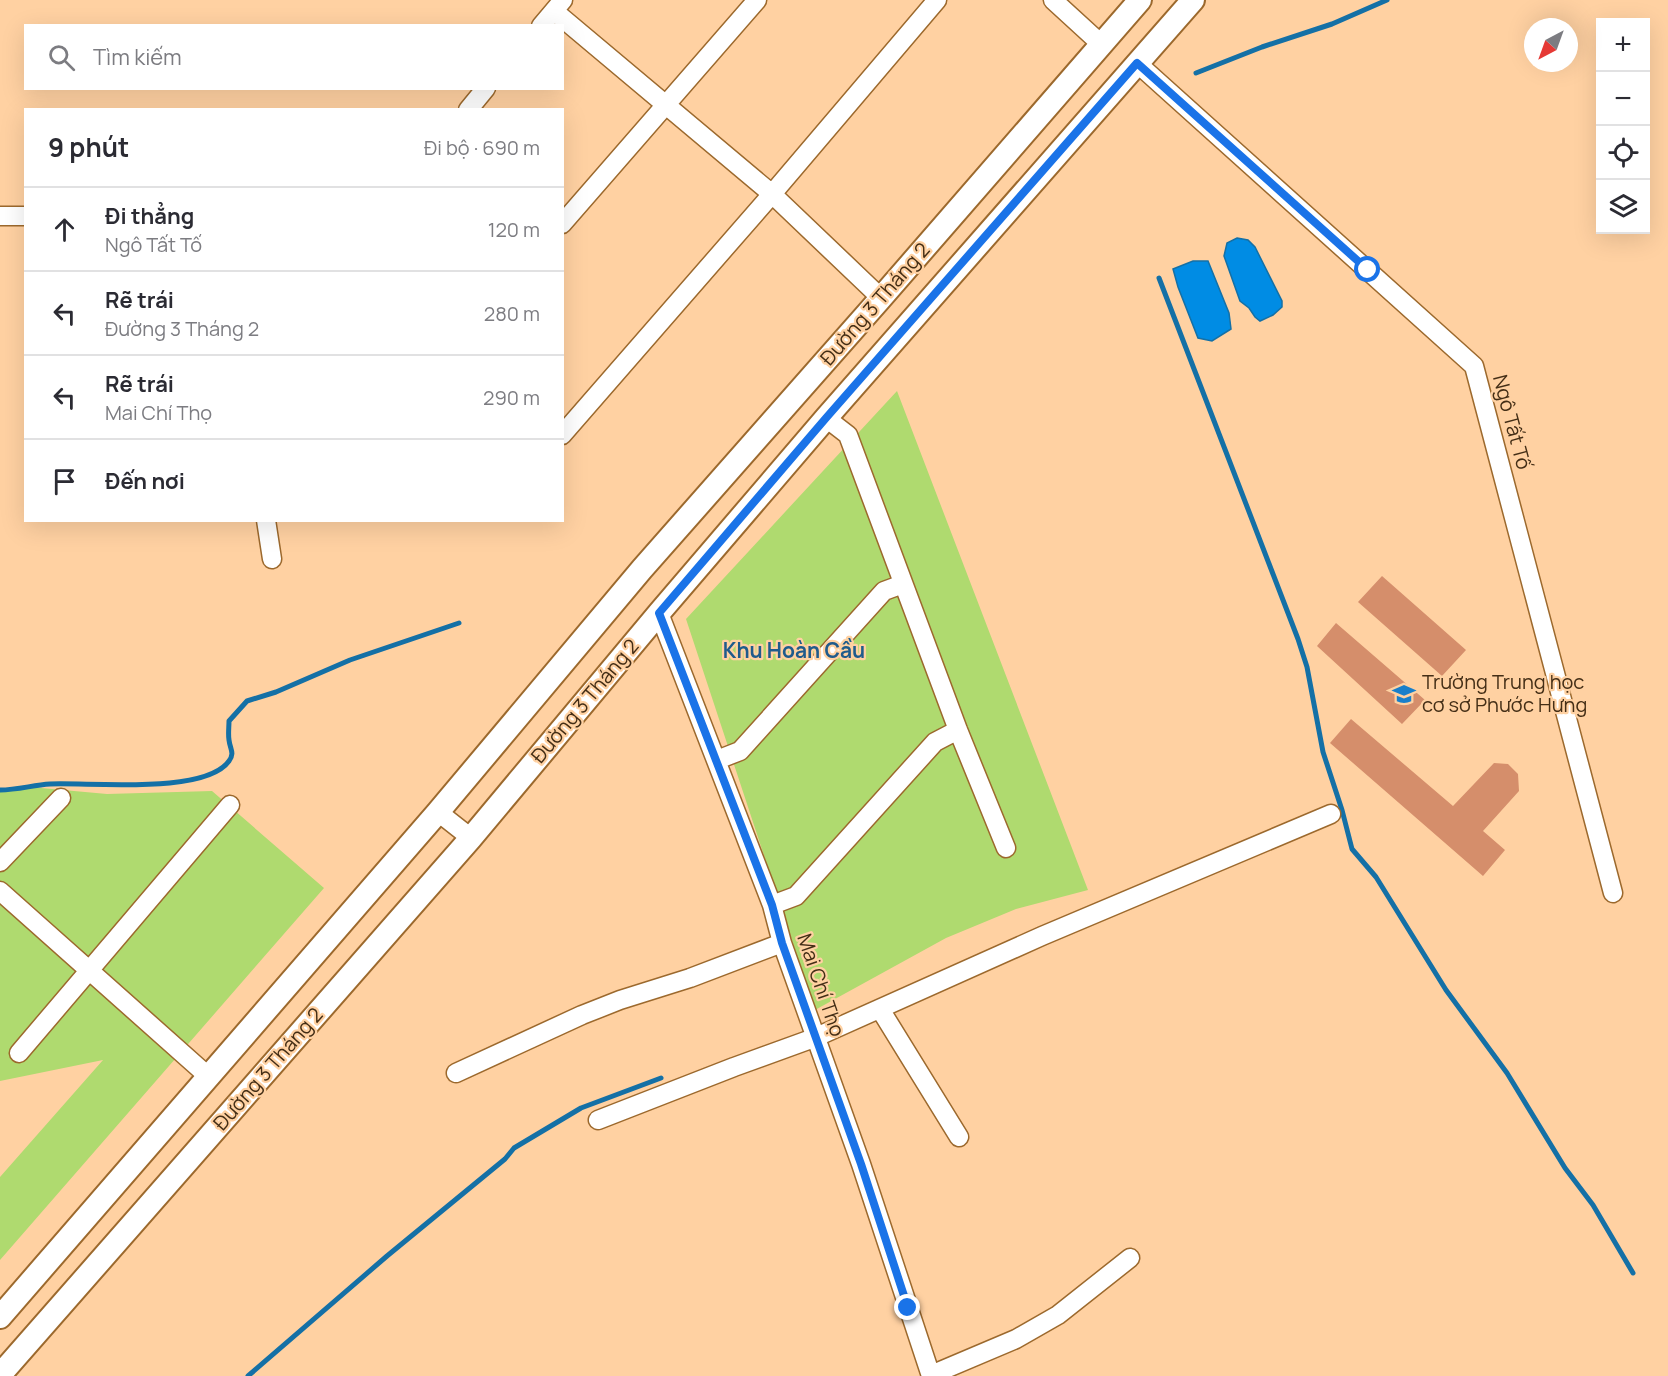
<!DOCTYPE html>
<html lang="vi">
<head>
<meta charset="utf-8">
<style>
	:root { --surface:#fff; --page:#f7f7f7; --text:#2b2b33; --muted:#7c7c81; --line:#e1e1e2 }
	body { margin:0; font-family:Manrope,sans-serif; background:var(--page); color:var(--text) }
	.controls { position:absolute; right:18px; top:18px; display:grid; overflow:hidden; border-radius:0px; box-shadow:0 6px 24px #0002 }
	.controls button { width:54px; height:54px; display:grid; place-items:center; padding:0; border:0; border-bottom:2px solid var(--line); background:var(--surface); color:var(--text); font:30px sans-serif }
	.compass { position:absolute; left:1524px; top:18px; width:54px; height:54px; border-radius:50%; background:var(--surface); box-shadow:0 6px 24px #0002; rotate:221deg }
	.stop { position:absolute; width:18px; height:18px; margin:-14px; border:4px solid #1a73e8; border-radius:50%; background:#fff }
	.stop.end { background:#1a73e8; border-color:#fff; box-shadow:0 2px 6px #0008 }
	.list { margin:0; padding:0; list-style:none }
	h2 { display:flex; justify-content:space-between; align-items:center; height:78px; margin:0; padding:0 24px; font-size:26px }
	h2 small { font-size:20px; font-weight:400; color:var(--muted) }
	.list li { display:grid; grid-template-columns:39px 1fr auto; gap:18px; align-items:center; box-sizing:border-box; height:84px; padding:0 24px; border-top:2px solid var(--line) }
	.list b { display:block; font-size:22px; white-space:nowrap }
	.list p { margin:0; font-size:20px; white-space:nowrap; color:var(--muted) }
	.list em { font-size:20px; font-style:normal; color:var(--muted) }
	.icon { flex:none; width:33px; height:33px; fill:none; stroke:currentColor; stroke-width:2; stroke-linecap:round; stroke-linejoin:round }
	.map { position:relative; flex:none; width:1668px; height:1376px; overflow:hidden }
	.search { position:absolute; background:var(--surface); box-shadow:0 6px 24px #0002; left:24px; top:24px; width:540px; height:66px; display:flex; align-items:center; gap:15px; box-sizing:border-box; padding:0 21px; border-radius:0px; color:var(--muted); font-size:22px }
	.panel { position:absolute; background:var(--surface); box-shadow:0 6px 24px #0002; left:24px; top:108px; width:540px; height:414px; border-radius:0px }
	.map>svg:first-child { display:block }
	.green { fill:#afda6f }
	.water { fill:#008ce4; stroke:#1470a6; stroke-width:1.5 }
	.lines { fill:none; stroke-linecap:round; stroke-linejoin:round }
	.stream { stroke:#1470a6; stroke-width:5 }
	.building { fill:#d58e6b }
	.minor-casing { stroke:#9c692d; stroke-width:21 }
	.major-casing { stroke:#9c692d; stroke-width:26 }
	.minor { stroke:#fff; stroke-width:18 }
	.major { stroke:#fff; stroke-width:22 }
	.route { stroke:#1a73e8; stroke-width:8 }
	.labels { text-anchor:middle; stroke-width:4.5; stroke-linejoin:round; paint-order:stroke }
	.street-label { font-size:20px; fill:#442e16; stroke:#ffd1a2 }
	.poi-label { font-size:20px; fill:#442e16; stroke:#ffd1a2; text-anchor:start }
	.neighbourhood-label { font-size:21px; font-weight:bold; fill:#1f5b8c; stroke:#ffd1a2 }
</style>
</head>
<body>
<div class="map">
<svg width="1668" height="1376" viewBox="0 0 1668 1376">
	<rect width="100%" height="100%" fill="#ffd1a2"/>
	<path class="green" d="M 897,391 L 1088,890 L 1016,909 L 946,938 L 815,1010 L 686,619 Z
		M 19,786 L 107,794 L 212,791 L 324,888 L 0,1260 L 0,1177 L 103,1060 L 0,1081 L 0,791 Z"/>
	<path class="water" d="M 1237,238 L 1248,240 L 1255,247 L 1282,301 L 1282,307 L 1273,315 L 1260,321 L 1255,317 L 1249,308 L 1240,301 L 1224,256 L 1227,243 Z
		M 1193,261 L 1208,261 L 1229,313 L 1231,329 L 1212,341 L 1198,338 L 1178,287 L 1173,269 Z"/>
	<g class="lines">
		<path class="stream" d="M 1196,73 L 1262,47 L 1332,24 L 1387,0
			M 1159,278 L 1298,639 L 1307,667 L 1323,752 L 1342,810 L 1352,849 L 1376,877 L 1446,990 L 1507,1073 L 1565,1168 L 1593,1205 L 1633,1273
			M 0,790 C 18,790 33,785 50,784 C 89,782 205,795 229,761 C 235,753 230,749 229,740 C 228,734 229,727 229,721 L 247,701 L 276,692 L 350,660 L 459,623
			M 248,1376 L 387,1256 L 505,1159 L 514,1148 L 581,1108 L 661,1078"/>
	</g>
	<path class="building" d="M 1382,576 L 1466,650 L 1442,676 L 1358,602 Z
		M 1336,623 L 1425,700 L 1402,724 L 1317,646 Z
		M 1351,719 L 1453,806 L 1494,763 L 1508,764 L 1518,774 L 1519,791 L 1483,831 L 1505,850 L 1483,876 L 1330,743 Z"/>
	<g class="lines">
		<g class="minor-casing">
			<path id="minor" d="M 1053,0 L 1101,44
				M 554,11 L 772,194 L 881,298
				M 541,26 L 563,0
				M 1137,63 L 1474,366 L 1613,893
				M 468,110 L 486,88
				M 0,216 L 26,216
				M 562,224 L 757,0
				M 826,418 L 848,435 L 958,730 L 1006,848
				M 562,435 L 772,194 L 937,0
				M 266,520 L 272,559
				M 659,613 L 772,905 L 782,943 L 861,1164 L 931,1376
				M 717,760 L 740,751 L 884,591 L 903,584
				M 438,812 L 471,838
				M 0,862 L 61,798
				M 0,891 L 209,1077
				M 772,905 L 796,896 L 935,742 L 958,730
				M 880,1009 L 959,1137
				M 19,1053 L 230,805
				M 456,1073 L 582,1015 L 620,1000 L 690,978 L 782,943
				M 598,1120 L 734,1067 L 814,1038 L 1042,936 L 1331,814
				M 931,1375 L 1016,1339 L 1058,1315 L 1130,1258"/>
		</g>
		<g class="major-casing">
			<path id="major" d="M 0,1317 L 438,812 L 642,569 L 881,298 L 1140,0
				M 0,1375 L 471,838 L 659,613 L 826,418 L 1193,0"/>
		</g>
		<use href="#minor" class="minor"/>
		<use href="#major" class="major"/>
	</g>
	<g class="lines">
		<path class="route" d="M 908,1308 L 861,1164 L 782,943 L 772,905 L 659,613 L 826,418 L 1137,63 L 1368,270"/>
	</g>
	<defs>
		<g id="school-bare" transform="scale(1.8)"><path d="M0-5L7-2L0 1L-7-2ZM-4 1L0 2.5L4 1V4Q0 6-4 4Z" fill="#197fca" stroke="#ffd1a2" stroke-width="2.5" paint-order="stroke"/></g>
	</defs>
	<g fill-rule="evenodd">
		<use href="#school-bare" x="1404" y="694"/>
	</g>
	<g class="labels">
		<g class="street-label">
			<text transform="translate(875 304) rotate(-49)" y="7">Đường 3 Tháng 2</text>
			<text transform="translate(1512 422) rotate(75)" y="7">Ngô Tất Tố</text>
			<text transform="translate(585 701) rotate(-50)" y="7">Đường 3 Tháng 2</text>
			<text transform="translate(821 985) rotate(71)" y="7">Mai Chí Thọ</text>
			<text transform="translate(268 1069) rotate(-49)" y="7">Đường 3 Tháng 2</text>
		</g>
		<g class="poi-label">
			<text x="1422" y="689">Trường Trung học<tspan x="1422" dy="23">cơ sở Phước Hưng</tspan></text>
		</g>
		<g class="neighbourhood-label">
			<text x="794" y="658">Khu Hoàn Cầu</text>
		</g>
	</g>
</svg>
<div class="controls">
<button>+</button>
<button>−</button>
<button><svg class="icon" aria-label="locate" viewBox="0 0 24 24"><circle cx="12" cy="12" r="6"/><path d="M12 2v4M12 18v4M2 12h4M18 12h4"/></svg></button>
<button><svg class="icon" aria-label="layers" viewBox="0 0 24 24"><path d="M12 4l9 5-9 5-9-5zM3 14l9 5 9-5"/></svg></button>
</div>
<svg class="compass" viewBox="-18 -18 36 36"><path d="M0-13l5 13h-10z" fill="#e53935"/><path d="M0 13l5-13h-10z" fill="#7c7c81"/></svg>
<div class="stop" style="left:1368px;top:270px"></div>
<div class="stop end" style="left:908px;top:1308px"></div>
<div class="search"><svg class="icon" aria-label="search" viewBox="0 0 24 24"><circle cx="10" cy="10" r="6"/><path d="M15 15l6 6"/></svg>Tìm kiếm</div>
<section class="panel">
<h2>9 phút<small>Đi bộ · 690 m</small></h2>
<ul class="list">
<li><svg class="icon" aria-label="ahead" viewBox="0 0 24 24"><path d="M12 20V5M6 11l6-6 6 6"/></svg><div><b>Đi thẳng</b><p>Ngô Tất Tố</p></div><em>120 m</em></li>
<li><svg class="icon" aria-label="left" viewBox="0 0 24 24"><path d="M17 20v-9H6M10 6l-5 5 5 5"/></svg><div><b>Rẽ trái</b><p>Đường 3 Tháng 2</p></div><em>280 m</em></li>
<li><svg class="icon" aria-label="left" viewBox="0 0 24 24"><path d="M17 20v-9H6M10 6l-5 5 5 5"/></svg><div><b>Rẽ trái</b><p>Mai Chí Thọ</p></div><em>290 m</em></li>
<li><svg class="icon" aria-label="arrive" viewBox="0 0 24 24"><path d="M6 21V4h12l-3 4 3 4H6"/></svg><div><b>Đến nơi</b></div></li>
</ul>
</section>
</div>
</body>
</html>
